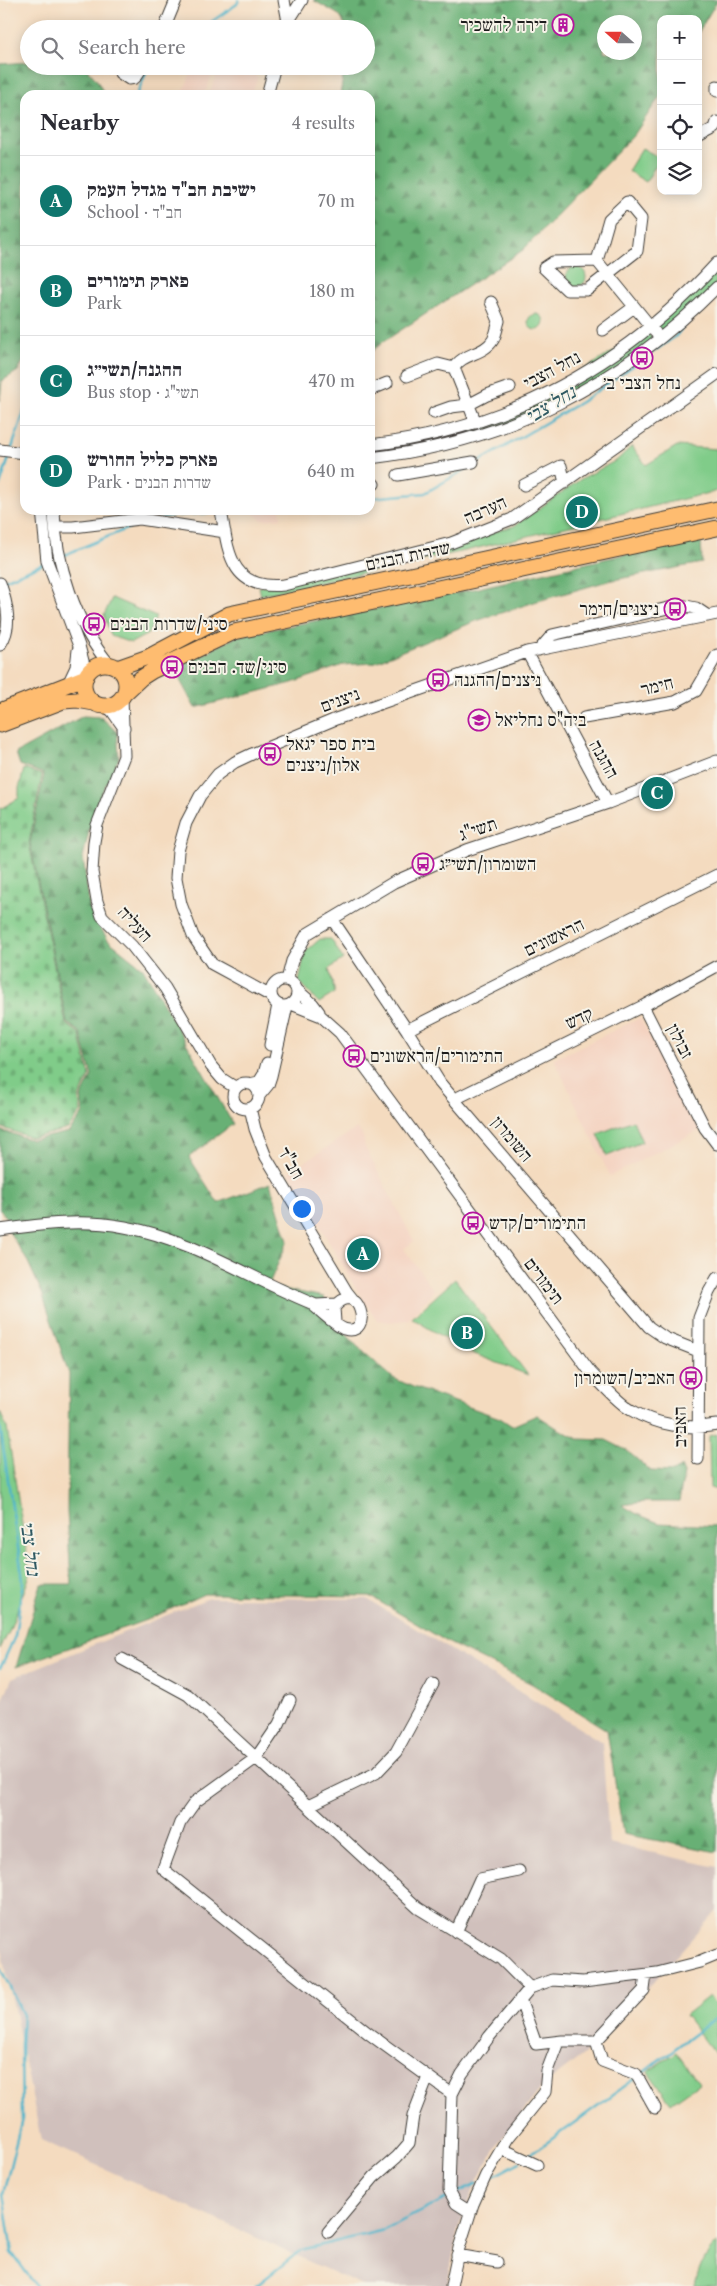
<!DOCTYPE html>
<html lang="en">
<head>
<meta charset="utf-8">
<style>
	:root { --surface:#fff; --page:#f2f2f3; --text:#2b2b33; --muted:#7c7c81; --line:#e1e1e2; --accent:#0f766e }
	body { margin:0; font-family:"Libre Caslon Text","Frank Ruhl Libre",serif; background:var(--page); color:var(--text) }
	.controls { position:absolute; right:15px; top:15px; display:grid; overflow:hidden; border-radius:10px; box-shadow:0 2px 12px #0003 }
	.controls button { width:45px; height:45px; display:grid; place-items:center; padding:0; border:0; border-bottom:1px solid var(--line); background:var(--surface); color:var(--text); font:25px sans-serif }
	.compass { position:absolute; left:597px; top:15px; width:45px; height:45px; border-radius:50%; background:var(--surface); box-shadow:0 2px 12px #0003; rotate:291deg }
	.you { position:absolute; left:301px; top:1208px; width:18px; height:18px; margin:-12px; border:4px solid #fff; border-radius:50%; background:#1a73e8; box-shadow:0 0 0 8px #1a73e833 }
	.badge { display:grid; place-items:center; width:32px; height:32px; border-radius:50%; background:var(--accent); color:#fff; font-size:16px; font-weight:700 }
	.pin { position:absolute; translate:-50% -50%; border:2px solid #fff; box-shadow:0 1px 5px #0006 }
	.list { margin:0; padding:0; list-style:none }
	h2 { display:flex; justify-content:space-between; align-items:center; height:65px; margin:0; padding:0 20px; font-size:21px }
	h2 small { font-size:16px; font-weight:400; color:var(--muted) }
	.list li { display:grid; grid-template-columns:32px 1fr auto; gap:15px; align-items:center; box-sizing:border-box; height:90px; padding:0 20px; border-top:1px solid var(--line) }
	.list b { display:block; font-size:19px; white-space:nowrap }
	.list p { margin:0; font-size:16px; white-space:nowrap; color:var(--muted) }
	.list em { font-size:16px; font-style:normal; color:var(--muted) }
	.icon { flex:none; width:28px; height:28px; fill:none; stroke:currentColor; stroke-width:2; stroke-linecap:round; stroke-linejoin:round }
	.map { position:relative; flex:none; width:717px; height:2286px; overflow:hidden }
	.search { position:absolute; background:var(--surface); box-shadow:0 2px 12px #0003; left:20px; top:20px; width:355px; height:55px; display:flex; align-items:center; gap:12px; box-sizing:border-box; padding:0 18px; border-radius:28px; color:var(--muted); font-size:19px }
	.panel { position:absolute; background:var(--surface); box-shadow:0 2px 12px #0003; left:20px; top:90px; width:355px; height:425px; border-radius:15px }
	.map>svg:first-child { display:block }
	.built { fill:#f4d3c1 }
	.industrial { fill:#d0c0bc }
	.green { fill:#80cc89; stroke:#4e7452 }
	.forest { fill:url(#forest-firs); stroke:#426648; fill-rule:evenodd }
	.cemetery { fill:url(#cemetery-stones); stroke:#4e7452 }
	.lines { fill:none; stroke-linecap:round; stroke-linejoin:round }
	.stream { stroke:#4bb4ca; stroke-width:2.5 }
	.minor-casing { stroke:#3c3934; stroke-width:13 }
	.major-casing { stroke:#3c3934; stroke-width:17 }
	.minor { stroke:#fff; stroke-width:11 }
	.major { stroke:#febc70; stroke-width:15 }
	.labels { text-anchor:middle; stroke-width:4; stroke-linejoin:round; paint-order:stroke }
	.poi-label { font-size:18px; fill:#1c1c1c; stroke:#f7f3e8; text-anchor:start }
	.street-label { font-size:18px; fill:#1c1c1c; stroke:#f7f3e8 }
	.water-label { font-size:19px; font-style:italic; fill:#2f5962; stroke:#f7f3e8 }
</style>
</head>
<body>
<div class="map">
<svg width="717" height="2286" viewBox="0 0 717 2286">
	<defs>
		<pattern id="forest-firs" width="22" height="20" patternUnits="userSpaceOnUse" patternTransform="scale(1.25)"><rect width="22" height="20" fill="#68b075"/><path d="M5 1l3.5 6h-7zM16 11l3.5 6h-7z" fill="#558e5f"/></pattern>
		<pattern id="cemetery-stones" width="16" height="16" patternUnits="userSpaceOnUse" patternTransform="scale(1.25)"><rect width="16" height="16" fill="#80cc89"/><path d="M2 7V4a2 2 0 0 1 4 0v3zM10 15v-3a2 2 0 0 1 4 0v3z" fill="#6eaf76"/></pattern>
	</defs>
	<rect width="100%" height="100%" fill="#f7f3e8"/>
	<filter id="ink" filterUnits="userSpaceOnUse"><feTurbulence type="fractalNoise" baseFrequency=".02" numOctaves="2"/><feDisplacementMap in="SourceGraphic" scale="10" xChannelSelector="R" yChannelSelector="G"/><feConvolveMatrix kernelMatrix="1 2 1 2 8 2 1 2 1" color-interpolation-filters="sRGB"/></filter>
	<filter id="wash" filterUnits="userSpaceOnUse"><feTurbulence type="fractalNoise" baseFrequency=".0096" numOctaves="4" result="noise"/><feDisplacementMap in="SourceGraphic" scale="20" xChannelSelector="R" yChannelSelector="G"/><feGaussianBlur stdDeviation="1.12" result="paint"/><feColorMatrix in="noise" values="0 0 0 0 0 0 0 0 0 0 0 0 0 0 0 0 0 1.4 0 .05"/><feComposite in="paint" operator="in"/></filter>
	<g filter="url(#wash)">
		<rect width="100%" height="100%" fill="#f4dbbf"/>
		<path class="built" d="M 194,66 L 216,66 L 204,95 L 182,95 Z
			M 220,66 L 229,66 L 258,77 L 251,95 L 209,94 Z
			M 239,510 L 280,510 L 281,518 L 262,520 L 251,512 Z
			M 640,1018 L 700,1130 L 610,1176 L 554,1059 Z
			M 357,1128 L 363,1136 L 365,1147 L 414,1241 L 404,1249 L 434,1290 L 408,1320 L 390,1322 L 377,1320 L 355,1287 L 289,1172 Z"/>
		<path class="industrial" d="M 209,1598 L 367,1599 L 602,1742 L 609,1843 L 717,1867 L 717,1910 L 602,2040 L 542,2087 L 500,2141 L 478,2179 L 458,2229 L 447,2286 L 363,2286 L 41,2140 L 0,1940 L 0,1707 L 12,1678 Z"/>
		<path class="green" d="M 642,148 L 660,158 L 646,182 L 628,171 Z
			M 717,265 L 717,286 L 663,336 L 655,326 Z
			M566 277a10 10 0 1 1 20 0a10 10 0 1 1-20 0Z
			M528 322a8 8 0 1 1 16 0a8 8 0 1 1-16 0Z
			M 648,331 L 655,343 L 593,385 L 492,431 L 370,457 L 370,446 L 513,412 Z
			M 632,446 L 646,465 L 677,446 L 717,449 L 717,491 L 465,551 L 261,595 L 259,587 L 463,541 L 514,526 L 581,479 L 617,460 Z
			M 112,598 L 156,617 L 148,634 L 131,643 L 111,636 L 104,615 Z
			M 320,939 L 331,939 L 343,959 L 329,969 L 335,993 L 319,1003 L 299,982 L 305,952 Z
			M 633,1120 L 642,1142 L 607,1156 L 598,1134 Z
			M 455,1279 L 528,1375 L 462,1349 L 412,1318 Z
			M 0,1412 L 7,1428 L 30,1575 L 9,1632 L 0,1649 Z
			M 717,1434 L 717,1490 L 710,1488 L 709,1436 Z
			M 709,1996 L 717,2006 L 716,2055 L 685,2015 Z
			M 676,2052 L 699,2083 L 671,2103 L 648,2072 Z
			M 717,2243 L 717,2286 L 695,2286 C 699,2268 704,2256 717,2243 Z"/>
		<path class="forest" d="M 313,0 L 717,0 L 717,1 L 698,33 L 698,19 L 661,19 L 661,95 L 634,135 L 523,250 L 383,342 L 370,353 L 370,95 L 340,95 L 345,66 L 366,66 L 366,29 L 348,29 L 339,15 ZM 634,22 L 634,52 L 604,52 L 604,22 Z
			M 29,62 L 29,66 L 84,66 L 96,79 L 105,95 L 25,95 L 25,358 L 18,371 L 2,381 L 0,401 L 0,64 Z
			M 701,537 L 702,563 L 608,581 L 538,601 L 476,621 L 373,663 L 343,665 L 292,683 L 195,708 L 174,669 L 238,636 L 452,594 Z
			M 83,716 L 101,717 L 117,732 L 119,758 L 95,806 L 83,857 L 90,910 L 108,940 L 143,968 L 233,1124 L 189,1157 L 218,1203 L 270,1183 L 288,1241 L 268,1286 L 324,1297 L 330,1316 L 357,1346 L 393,1378 L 413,1387 L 500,1418 L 512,1426 L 537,1415 L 557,1428 L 578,1439 L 606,1440 L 626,1450 L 651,1471 L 673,1472 L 681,1466 L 684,1473 L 679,1502 L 644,1502 L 622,1505 L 637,1514 L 659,1523 L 717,1526 L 717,1852 L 623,1834 L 607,1730 L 532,1684 L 449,1643 L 370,1596 L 204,1594 L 149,1619 L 16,1667 L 41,1584 L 71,1584 L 67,1511 L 69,1374 L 42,1293 L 28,1262 L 8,1230 L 8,1219 L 0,1210 L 0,1130 L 32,1140 L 69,1132 L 83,1113 L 81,1097 L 92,1076 L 80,1032 L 67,1023 L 30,843 L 44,774 L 20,765 L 16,753 Z"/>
		<path class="cemetery" d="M 24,769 L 42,775 L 29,843 L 66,1024 L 79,1033 L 90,1076 L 79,1097 L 81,1112 L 68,1129 L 32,1138 L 0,1127 L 0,809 L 19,798 L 19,788 Z"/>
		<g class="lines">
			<path class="stream" d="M 201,29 L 237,4 L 239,0
				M 137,95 L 147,70
				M 12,448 L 25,409
				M 477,463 L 581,402 L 676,336 L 684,325
				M 0,485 L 10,455
				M 370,498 L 425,493 L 468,468
				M 224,511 L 237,510
				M 159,517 L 218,512
				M 62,556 L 138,524
				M 2,581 L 45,563
				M 0,1426 L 23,1581 L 15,1636 L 0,1669
				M 0,1967 L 23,2015 L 21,2044 L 22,2119 L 3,2194 L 12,2253 L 36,2286
				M 640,2075 L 717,2017
				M 527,2157 L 636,2078
				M 490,2178 L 520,2162
				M 456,2193 L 478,2183
				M 256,2286 L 301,2250 L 384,2230 L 449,2197"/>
		</g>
	</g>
	<g filter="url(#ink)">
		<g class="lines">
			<g class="minor-casing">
				<path id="minor" d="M 284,0 L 288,22
					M 164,29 L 176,0
					M 286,29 L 288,22 L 302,0
					M 119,66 L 120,73 L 129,79 L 135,78 L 143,66
					M 717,86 L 717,91
					M 267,95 L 275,66
					M 698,137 L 715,128 L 717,122
					M 597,261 L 609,219 L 627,202 L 641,219 L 637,251 L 587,290 L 567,290 L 544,268 L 553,262 L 597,261 L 655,332
					M 603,330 L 634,307
					M 407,376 L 438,364 L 454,368
					M 370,390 L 387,383
					M 434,413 L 451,407 L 468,405 L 487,395 L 510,387
					M 476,423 L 454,368 C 462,353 484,355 493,340 C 496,335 497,327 499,321 L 491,302
					M 370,445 C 508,429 624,365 717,263
					M 0,450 L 25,453
					M 370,458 C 507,442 620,385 717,287
					M 398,475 L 473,462
					M 370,485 L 374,484
					M 524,485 L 561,466 L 565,483
					M 42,510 L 47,561 L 79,646 L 87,676
					M 54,510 C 55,561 76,626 110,665
					M 221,510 C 228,551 230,591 284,585 L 451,543 L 512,519 L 717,374
					M 55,527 L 73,527 L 140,519 L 225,532
					M 0,583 C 7,603 13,627 0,645
					M 539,650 L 552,635 L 681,605 L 696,608 L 708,616
					M 527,652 L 608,803
					M 68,684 L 76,667 L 78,650
					M 122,696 L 124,756 L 97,825 L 94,842 L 92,872 L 97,901 L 102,916 L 132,946 L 165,988 L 211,1066 L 222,1079 L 236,1088
					M 103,705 L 112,711 L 124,728
					M 584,718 L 675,702 L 696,691 L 717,655
					M 332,919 L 407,1030 L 440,1083 L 649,1327 L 665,1338 L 698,1351
					M271 993a13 13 0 1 1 26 0a13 13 0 1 1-26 0Z
					M 287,980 L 292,961 L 307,934 L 394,882 L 467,850 L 608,803 L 717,761
					M 297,990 L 313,1004 L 319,1012
					M 271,996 L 212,964 L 193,936 L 181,904 L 176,878 L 178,851 L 186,823 L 200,796 L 218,774 L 235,762 L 252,754 L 336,719 L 527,652 L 717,614
					M 291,1004 L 321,1016 L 340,1033 L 591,1373 C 602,1384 618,1403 631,1410 C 656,1425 688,1430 717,1425
					M 643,1006 L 705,1128 L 717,1144
					M 407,1030 L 717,875
					M 270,1045 L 278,1005
					M233 1096a13 13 0 1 1 26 0a13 13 0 1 1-26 0Z
					M 249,1084 L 259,1082 L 264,1074 L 267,1063
					M 259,1096 L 268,1085 L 271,1076 L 287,1006
					M 455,1099 L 643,1006 L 717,966
					M 250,1108 L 255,1129 L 266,1157 L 347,1292 L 355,1302
					M 0,1230 C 42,1224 83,1219 125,1227 C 193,1239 252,1280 316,1305 L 337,1304
					M 313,1305 C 320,1311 336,1326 344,1329 C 376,1338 358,1276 334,1308 L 335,1322
					M 698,1459 L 699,1318 L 709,1292 L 717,1278
					M 122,1659 L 188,1695 L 418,1908 L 501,1959 L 530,1988
					M 290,1700 L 279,1724 L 256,1758 L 195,1802 L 180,1823 L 163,1869 L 368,2033 L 452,2094
					M 308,1806 L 376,1773 L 396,1752 L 433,1684
					M 456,1932 L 480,1879 L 519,1871
					M 646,1975 L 644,1990 L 596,2041 L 602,2061 L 636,2074 L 655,2108
					M 520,1999 L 536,2044 L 562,2041 L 596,2041
					M 502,2149 L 537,2165
					M 470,2212 L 456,2203 L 449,2190 L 452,2094 L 462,2074 L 489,2037 L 530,1988 L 552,1980 L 583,1982 L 657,1973 L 700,1962 L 717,1955
					M 328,2232 L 374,2177 L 397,2157 L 409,2143 L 413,2116 L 428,2077
					M 457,2255 L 497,2262
					M 451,2286 L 459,2248 L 473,2204 L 486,2175 L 508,2138 L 545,2092 L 547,2071 L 558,2042"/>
			</g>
			<g class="major-casing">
				<path id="major" d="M84 685a21 21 0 1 1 42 0a21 21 0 1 1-42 0Z
					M 117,668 L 148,657 L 229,614 L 717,509
					M 124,694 L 141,678 L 152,671 L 234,632 L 717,528
					M 0,711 L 86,677
					M 0,725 L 63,701 L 77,700 L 94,703"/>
			</g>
			<use href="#minor" class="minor"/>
			<use href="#major" class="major"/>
		</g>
	</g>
	<defs>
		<g id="building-ring" transform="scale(1.125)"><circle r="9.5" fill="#f7f3e8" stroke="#b5179e" stroke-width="1.5"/><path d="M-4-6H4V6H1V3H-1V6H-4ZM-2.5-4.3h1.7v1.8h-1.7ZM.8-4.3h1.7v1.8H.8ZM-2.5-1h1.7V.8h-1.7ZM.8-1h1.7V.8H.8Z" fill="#b5179e"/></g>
		<g id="bus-ring" transform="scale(1.125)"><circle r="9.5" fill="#f7f3e8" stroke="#b5179e" stroke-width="1.5"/><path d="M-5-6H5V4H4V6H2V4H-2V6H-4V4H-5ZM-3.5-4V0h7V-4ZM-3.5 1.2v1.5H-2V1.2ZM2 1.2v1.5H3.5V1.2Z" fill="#b5179e"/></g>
		<g id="school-ring" transform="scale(1.125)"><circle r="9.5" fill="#f7f3e8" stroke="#b5179e" stroke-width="1.5"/><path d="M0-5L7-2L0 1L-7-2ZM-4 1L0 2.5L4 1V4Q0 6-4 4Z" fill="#b5179e"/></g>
	</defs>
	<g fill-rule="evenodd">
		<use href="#building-ring" x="563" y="25"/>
		<use href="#bus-ring" x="642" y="358"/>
		<use href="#bus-ring" x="675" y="609"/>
		<use href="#bus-ring" x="94" y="624"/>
		<use href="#bus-ring" x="172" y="667"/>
		<use href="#bus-ring" x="438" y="680"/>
		<use href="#school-ring" x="479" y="720"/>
		<use href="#bus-ring" x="270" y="754"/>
		<use href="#bus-ring" x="423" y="864"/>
		<use href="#bus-ring" x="354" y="1056"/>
		<use href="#bus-ring" x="473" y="1223"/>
		<use href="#bus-ring" x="691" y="1378"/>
	</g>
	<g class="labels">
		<g class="poi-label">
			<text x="547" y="31" text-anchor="end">דירה להשכיר</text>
			<text x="642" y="389" text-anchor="middle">נחל הצבי ב׳</text>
			<text x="659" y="615" text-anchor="end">ניצנים/חימר</text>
			<text x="110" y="630">סיני/שדרות הבנים</text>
			<text x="188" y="673">סיני/שד. הבנים</text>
			<text x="454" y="686">ניצנים/ההגנה</text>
			<text x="495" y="726">ביה"ס נחליאל</text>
			<text x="286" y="750">בית ספר יגאל<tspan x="286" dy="21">אלון/ניצנים</tspan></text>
			<text x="439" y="870">השומרון/תשי״ג</text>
			<text x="370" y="1062">התימורים/הראשונים</text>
			<text x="489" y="1229">התימורים/קדש</text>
			<text x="675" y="1384" text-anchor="end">האביב/השומרון</text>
		</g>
		<g class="street-label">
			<text transform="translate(552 370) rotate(-28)" y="6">נחל הצבי</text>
			<text transform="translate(485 510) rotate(-24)" y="6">הערבה</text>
			<text transform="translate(408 556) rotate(-12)" y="6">שדרות הבנים</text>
			<text transform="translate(657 686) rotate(-14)" y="6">חימר</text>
			<text transform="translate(340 700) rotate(-20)" y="6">ניצנים</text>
			<text transform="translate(604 759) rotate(61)" y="6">ההגנה</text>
			<text transform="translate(478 829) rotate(-19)" y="6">תשי"ג</text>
			<text transform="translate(135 924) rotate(48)" y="6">העליה</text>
			<text transform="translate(554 937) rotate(-26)" y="6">הראשונים</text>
			<text transform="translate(579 1018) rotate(-26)" y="6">קדש</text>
			<text transform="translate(680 1041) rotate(63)" y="6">זבולון</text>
			<text transform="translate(512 1139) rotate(50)" y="6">השומרון</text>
			<text transform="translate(291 1163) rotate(60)" y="6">חב"ד</text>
			<text transform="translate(544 1281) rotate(53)" y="6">תימורים</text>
			<text transform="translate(680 1427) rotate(-91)" y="6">האביב</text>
		</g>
		<g class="water-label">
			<text transform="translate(550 404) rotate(-31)" y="7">נחל צבי</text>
			<text transform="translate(31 1548) rotate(83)" y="7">נחל צבי</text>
		</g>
	</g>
</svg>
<div class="controls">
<button>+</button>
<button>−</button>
<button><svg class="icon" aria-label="locate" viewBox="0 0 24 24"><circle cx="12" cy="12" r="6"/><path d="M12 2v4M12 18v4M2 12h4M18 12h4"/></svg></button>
<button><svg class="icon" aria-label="layers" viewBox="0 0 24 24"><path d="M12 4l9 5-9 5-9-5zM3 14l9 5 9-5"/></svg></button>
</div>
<svg class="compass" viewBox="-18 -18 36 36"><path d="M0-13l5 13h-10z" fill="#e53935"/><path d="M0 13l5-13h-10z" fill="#7c7c81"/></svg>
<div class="you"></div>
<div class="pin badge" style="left:363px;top:1254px">A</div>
<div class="pin badge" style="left:467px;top:1333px">B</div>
<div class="pin badge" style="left:657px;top:793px">C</div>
<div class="pin badge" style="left:582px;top:512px">D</div>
<div class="search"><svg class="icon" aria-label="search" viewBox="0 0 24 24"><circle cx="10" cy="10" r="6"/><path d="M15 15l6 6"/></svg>Search here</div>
<section class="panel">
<h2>Nearby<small>4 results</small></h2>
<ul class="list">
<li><span class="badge">A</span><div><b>ישיבת חב&quot;ד מגדל העמק</b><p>School · חב&quot;ד</p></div><em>70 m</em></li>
<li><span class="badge">B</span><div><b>פארק תימורים</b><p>Park</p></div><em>180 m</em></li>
<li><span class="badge">C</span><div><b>ההגנה/תשי״ג</b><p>Bus stop · תשי&quot;ג</p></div><em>470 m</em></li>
<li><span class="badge">D</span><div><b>פארק כליל החורש</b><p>Park · שדרות הבנים</p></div><em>640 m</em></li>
</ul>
</section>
</div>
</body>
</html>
